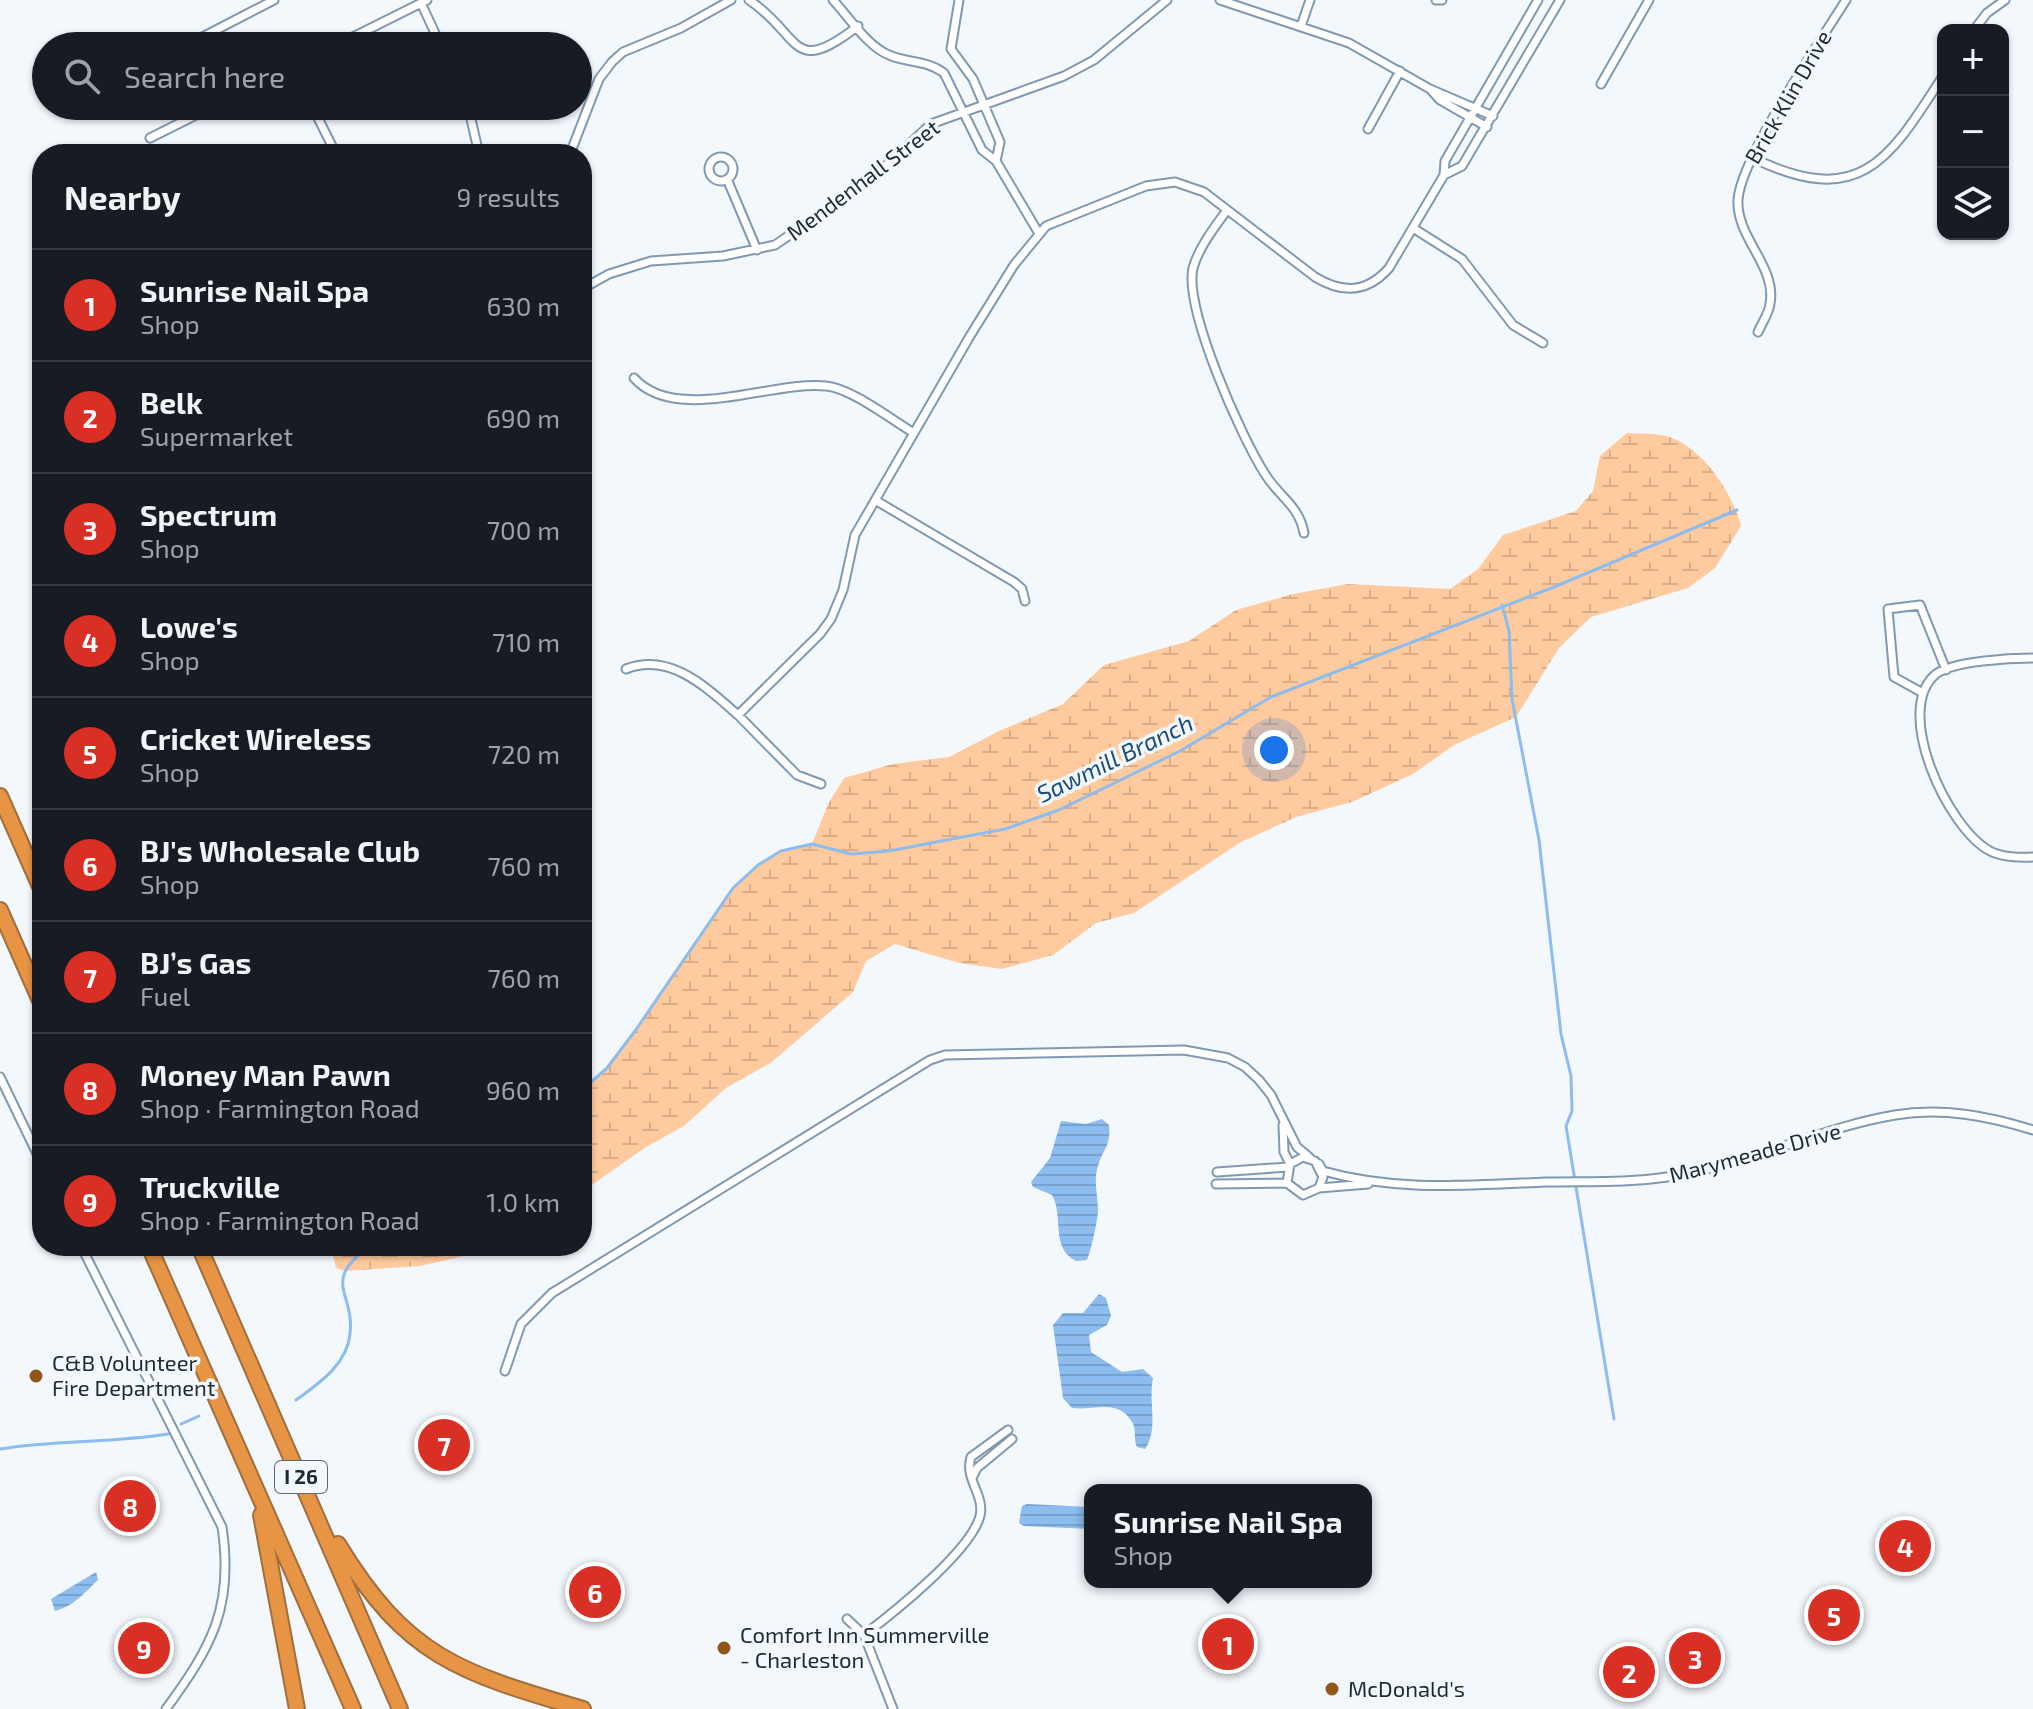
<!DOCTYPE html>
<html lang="en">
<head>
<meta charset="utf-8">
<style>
	:root { --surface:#171b24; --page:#20242c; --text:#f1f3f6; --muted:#9ea1a6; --line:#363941; --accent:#d93025 }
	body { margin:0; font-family:"Exo 2",sans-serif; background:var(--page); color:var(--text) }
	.controls { position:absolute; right:24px; top:24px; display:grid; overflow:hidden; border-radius:16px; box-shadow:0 2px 6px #0004 }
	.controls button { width:72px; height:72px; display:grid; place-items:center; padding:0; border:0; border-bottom:2px solid var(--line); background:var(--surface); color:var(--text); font:40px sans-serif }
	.you { position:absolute; left:1274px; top:750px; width:28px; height:28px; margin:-20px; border:6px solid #fff; border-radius:50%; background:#1a73e8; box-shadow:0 0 0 12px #1a73e833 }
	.badge { display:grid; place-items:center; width:52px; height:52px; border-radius:50%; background:var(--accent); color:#fff; font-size:26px; font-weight:700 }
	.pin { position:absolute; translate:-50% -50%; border:4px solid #fff; box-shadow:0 2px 8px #0006 }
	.popup { position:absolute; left:1084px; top:1484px; width:288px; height:104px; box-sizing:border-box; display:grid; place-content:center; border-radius:16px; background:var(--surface); filter:drop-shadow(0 2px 6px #0005); font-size:26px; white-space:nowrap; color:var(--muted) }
	.popup b { font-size:30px; color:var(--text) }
	.popup::after { content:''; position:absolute; left:50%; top:100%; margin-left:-16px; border:16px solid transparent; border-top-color:var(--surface) }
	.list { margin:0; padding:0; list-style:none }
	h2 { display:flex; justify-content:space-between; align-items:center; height:104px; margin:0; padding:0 32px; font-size:34px }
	h2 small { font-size:26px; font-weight:400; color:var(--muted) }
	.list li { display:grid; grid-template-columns:52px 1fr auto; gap:24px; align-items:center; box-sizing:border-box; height:112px; padding:0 32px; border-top:2px solid var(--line) }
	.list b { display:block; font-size:30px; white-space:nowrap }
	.list p { margin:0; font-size:26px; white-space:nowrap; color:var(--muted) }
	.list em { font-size:26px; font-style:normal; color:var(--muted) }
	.icon { flex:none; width:44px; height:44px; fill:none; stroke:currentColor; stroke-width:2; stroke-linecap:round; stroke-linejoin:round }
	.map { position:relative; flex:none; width:2033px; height:1709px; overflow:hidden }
	.search { position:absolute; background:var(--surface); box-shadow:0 2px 6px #0004; left:32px; top:32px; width:560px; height:88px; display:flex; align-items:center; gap:20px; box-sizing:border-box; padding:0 28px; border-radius:44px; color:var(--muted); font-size:30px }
	.panel { position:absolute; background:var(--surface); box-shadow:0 2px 6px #0004; left:32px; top:144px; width:560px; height:1112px; border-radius:32px }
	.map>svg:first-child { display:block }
	.wetland { fill:url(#wetland-marsh) }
	.water { fill:url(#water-rules) }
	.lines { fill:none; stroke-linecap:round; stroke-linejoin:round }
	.stream { stroke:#8cbdee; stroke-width:3 }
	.street-casing { stroke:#8099b1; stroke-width:11 }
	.highway-casing { stroke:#a16f3e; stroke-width:18 }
	.street { stroke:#fff; stroke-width:7 }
	.highway { stroke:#e79444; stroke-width:14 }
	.poi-dot { fill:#925617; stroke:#f3f8fd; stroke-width:3 }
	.labels { text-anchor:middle; stroke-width:7; stroke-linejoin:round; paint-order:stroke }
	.shield { fill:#f3f8fd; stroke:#5f6770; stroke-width:2 }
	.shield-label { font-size:20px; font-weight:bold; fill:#1f2933 }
	.street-label { font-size:22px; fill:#1f2933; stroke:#f3f8fd }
	.poi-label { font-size:22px; fill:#1f2933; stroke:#f3f8fd; text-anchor:start }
	.water-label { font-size:24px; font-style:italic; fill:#184c7a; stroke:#f3f8fd }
</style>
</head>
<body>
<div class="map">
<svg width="2033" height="1709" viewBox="0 0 2033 1709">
	<defs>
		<pattern id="wetland-marsh" width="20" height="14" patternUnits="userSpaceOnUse" patternTransform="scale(2)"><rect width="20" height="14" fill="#ffca9e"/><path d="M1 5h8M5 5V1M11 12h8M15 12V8" fill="none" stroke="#daae89"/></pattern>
		<pattern id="water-rules" width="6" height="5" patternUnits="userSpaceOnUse" patternTransform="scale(2)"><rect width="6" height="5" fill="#8cbdee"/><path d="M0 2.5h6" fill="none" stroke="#78a2cd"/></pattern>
	</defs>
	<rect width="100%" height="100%" fill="#f3f8fd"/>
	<path class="wetland" d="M 1627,433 C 1639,434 1654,433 1666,436 C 1701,445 1733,493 1741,526 L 1715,568 L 1688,588 L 1591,617 L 1559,648 L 1516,717 L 1454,745 L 1413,774 L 1352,802 L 1296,817 L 1241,842 L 1134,913 L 1096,923 L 1053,955 L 1002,969 L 959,963 L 895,944 L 866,961 L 853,992 L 772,1062 L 726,1088 L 684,1126 L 646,1147 L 582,1192 L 582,1090 L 607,1068 L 635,1031 L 733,888 L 758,865 L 781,851 L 812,844 L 828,804 L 844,778 L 893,764 L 949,757 L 999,731 L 1063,704 L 1104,665 L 1189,641 L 1236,610 L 1293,594 L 1348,584 L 1450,589 L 1478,569 L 1503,535 L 1576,511 L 1593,491 L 1600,456 Z
		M 331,1246 L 507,1246 L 420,1266 L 345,1271 L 336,1268 Z"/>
	<path class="water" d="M 1102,1119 L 1109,1125 C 1111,1147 1103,1148 1098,1166 C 1093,1182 1098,1195 1098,1210 C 1098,1219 1091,1251 1087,1260 L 1076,1261 C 1050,1248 1064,1216 1052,1195 L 1033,1187 L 1031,1182 L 1050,1158 L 1061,1121 L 1086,1124 Z
		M 1099,1294 L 1106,1298 L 1111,1316 L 1107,1325 L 1089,1335 L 1091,1352 L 1122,1372 L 1143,1369 L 1153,1378 C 1148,1401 1159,1429 1145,1449 L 1137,1447 C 1133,1439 1137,1430 1132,1422 C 1118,1398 1093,1411 1072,1408 L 1063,1398 L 1053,1325 L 1063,1313 L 1083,1313 Z
		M 1027,1504 L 1090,1507 L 1090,1529 L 1024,1526 L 1019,1523 L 1022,1506 Z
		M 96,1572 L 98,1580 C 84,1593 74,1606 55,1611 L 51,1599 Z"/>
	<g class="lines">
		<path class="stream" d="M 1502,605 L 1509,631 L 1512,699 L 1539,840 L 1561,1034 L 1571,1076 L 1572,1111 L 1566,1126 L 1614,1419
			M 582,1090 L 607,1068 L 635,1031 L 733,888 L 758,865 L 781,851 L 812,844 L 851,854 L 889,851 L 1005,829 L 1059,810 L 1180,751 L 1271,697 L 1554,587 L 1737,510
			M 296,1400 C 318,1384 347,1365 350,1334 C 355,1292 320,1282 370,1246
			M 181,1424 L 199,1416
			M 0,1449 C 56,1440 112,1443 168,1434"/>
		<g class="street-casing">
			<path id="street" d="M 749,0 C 802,35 790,79 858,26
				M 833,0 C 849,17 867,46 889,55 C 907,63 927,60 944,73 L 982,150 L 996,161 L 1000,142 L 973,79 L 951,49 L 959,0
				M 1220,0 L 1349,43 L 1430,89 L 1493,116
				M 1436,0 L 1442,0
				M 1538,0 L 1445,161 L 1444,175 L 1462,166 L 1560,0
				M 421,3 L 441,46
				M 1301,26 L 1310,0
				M 1974,30 L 1987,13 L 2005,0
				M 185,46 L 274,0
				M 335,46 L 427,0
				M 1601,84 L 1649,0
				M 1431,90 L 1440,100 L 1487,127
				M 312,106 L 336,154
				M 468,106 L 479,154
				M 1368,129 L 1400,71
				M 150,138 L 214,106
				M 570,154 L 599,79 L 612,62 L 623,52 L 681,28 L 731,0
				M709 169a12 12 0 1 1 24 0a12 12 0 1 1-24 0Z
				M 1753,158 C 1860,210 1889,160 1943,76
				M 996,161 L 1038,232
				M 727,179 L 757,250
				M 1227,210 C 1214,228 1199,247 1193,268 C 1184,309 1241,437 1265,474 C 1279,497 1299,505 1304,533
				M 1413,228 L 1462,259 L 1513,325 L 1543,343
				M 582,289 L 609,274 L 651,261 L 723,256 L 775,245 L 870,180 L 931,124 L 1064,76 L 1094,60 L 1167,0
				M 1758,332 C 1762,323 1769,313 1770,304 C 1777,266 1736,238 1738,200 C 1740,159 1821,40 1846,0
				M 634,378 C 676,425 773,380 826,386 C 851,388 892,420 914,433
				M 875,500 L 1014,582 L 1022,589 L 1025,601
				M 2033,658 C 2011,658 1953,661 1936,674 C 1892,710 1948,829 1990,851 C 2001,857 2021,858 2033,857
				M 626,669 C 670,652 706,687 738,715 L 820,634 L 831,619 L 843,590 L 855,535 L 970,336 L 1014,265 L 1046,226 L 1146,186 L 1175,182 L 1204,192 L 1315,277 C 1343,294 1367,293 1389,268 L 1444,175
				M 1921,692 L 1894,677 L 1888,609 L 1920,605 L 1946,670
				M 738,715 L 797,775 L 821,784
				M 0,1077 L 42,1164
				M 1283,1125 L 1284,1152 L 1290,1164 L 1287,1183 L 1303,1195 L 1319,1188 L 1323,1177 L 1315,1161 L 1303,1157 L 1290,1164
				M 1319,1164 L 1323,1171 C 1397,1192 1470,1185 1546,1182 C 1586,1181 1627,1183 1667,1177 C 1745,1166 1818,1128 1895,1115 C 1942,1107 1988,1116 2033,1130
				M 1217,1172 L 1288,1167
				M 1216,1184 L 1287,1183
				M 1319,1188 L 1368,1184
				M 81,1246 L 222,1527 C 234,1607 212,1646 166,1709
				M 505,1371 L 521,1324 L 552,1293 L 930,1060 L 945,1055 L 1184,1050 L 1228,1058 L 1245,1067 L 1259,1080 L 1271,1095 L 1297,1147 L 1310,1158
				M 972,1478 L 977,1468 L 1012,1439
				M 847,1619 L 864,1635 L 893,1709
				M 864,1635 C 893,1613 971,1551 980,1516 C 985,1495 964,1479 971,1457 L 1008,1430"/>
		</g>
		<g class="highway-casing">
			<path id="highway" d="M 0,796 L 42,891
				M 0,910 L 42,1005
				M 149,1246 L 353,1709
				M 199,1246 L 400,1709
				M 261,1515 L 297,1709
				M 338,1544 C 407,1658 461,1673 583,1709"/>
		</g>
		<use href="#street" class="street"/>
		<use href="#highway" class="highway"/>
	</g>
	<g class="poi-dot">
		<circle cx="36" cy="1376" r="8"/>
		<circle cx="724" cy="1648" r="8"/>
		<circle cx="1332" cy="1689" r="8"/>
	</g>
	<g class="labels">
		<rect class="shield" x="275" y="1461" width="52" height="32" rx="6"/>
		<g class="shield-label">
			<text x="301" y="1484">I 26</text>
		</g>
		<g class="street-label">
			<text transform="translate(1788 97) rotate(-60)" y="8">Brick Klin Drive</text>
			<text transform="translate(863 180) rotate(-37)" y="8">Mendenhall Street</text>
			<text transform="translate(1755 1153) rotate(-15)" y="8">Marymeade Drive</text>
		</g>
		<g class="poi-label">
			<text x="52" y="1371">C&amp;B Volunteer<tspan x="52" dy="25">Fire Department</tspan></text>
			<text x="740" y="1643">Comfort Inn Summerville<tspan x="740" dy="25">- Charleston</tspan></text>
			<text x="1348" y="1697">McDonald's</text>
		</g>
		<g class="water-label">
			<text transform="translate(1115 759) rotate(-26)" y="8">Sawmill Branch</text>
		</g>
	</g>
</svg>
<div class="controls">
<button>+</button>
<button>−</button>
<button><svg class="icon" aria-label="layers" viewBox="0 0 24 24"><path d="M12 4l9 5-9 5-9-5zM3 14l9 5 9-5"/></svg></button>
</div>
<div class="you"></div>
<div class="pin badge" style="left:1228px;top:1644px">1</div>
<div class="popup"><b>Sunrise Nail Spa</b>Shop</div>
<div class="pin badge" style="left:1629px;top:1672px">2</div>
<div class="pin badge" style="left:1695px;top:1658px">3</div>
<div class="pin badge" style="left:1905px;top:1546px">4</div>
<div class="pin badge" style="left:1834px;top:1615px">5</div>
<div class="pin badge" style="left:595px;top:1592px">6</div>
<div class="pin badge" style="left:444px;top:1445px">7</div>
<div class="pin badge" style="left:130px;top:1506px">8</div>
<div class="pin badge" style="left:144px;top:1648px">9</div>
<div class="search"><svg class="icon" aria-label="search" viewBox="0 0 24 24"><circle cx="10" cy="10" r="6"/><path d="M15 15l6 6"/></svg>Search here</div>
<section class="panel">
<h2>Nearby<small>9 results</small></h2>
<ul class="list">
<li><span class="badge">1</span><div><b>Sunrise Nail Spa</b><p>Shop</p></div><em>630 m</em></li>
<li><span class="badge">2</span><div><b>Belk</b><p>Supermarket</p></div><em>690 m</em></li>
<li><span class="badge">3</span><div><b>Spectrum</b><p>Shop</p></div><em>700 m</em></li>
<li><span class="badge">4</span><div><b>Lowe's</b><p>Shop</p></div><em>710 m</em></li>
<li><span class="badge">5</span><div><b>Cricket Wireless</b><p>Shop</p></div><em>720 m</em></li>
<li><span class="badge">6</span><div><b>BJ's Wholesale Club</b><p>Shop</p></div><em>760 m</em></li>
<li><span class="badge">7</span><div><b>BJ’s Gas</b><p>Fuel</p></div><em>760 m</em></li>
<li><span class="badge">8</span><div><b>Money Man Pawn</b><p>Shop · Farmington Road</p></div><em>960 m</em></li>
<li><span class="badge">9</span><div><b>Truckville</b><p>Shop · Farmington Road</p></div><em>1.0 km</em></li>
</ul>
</section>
</div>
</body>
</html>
